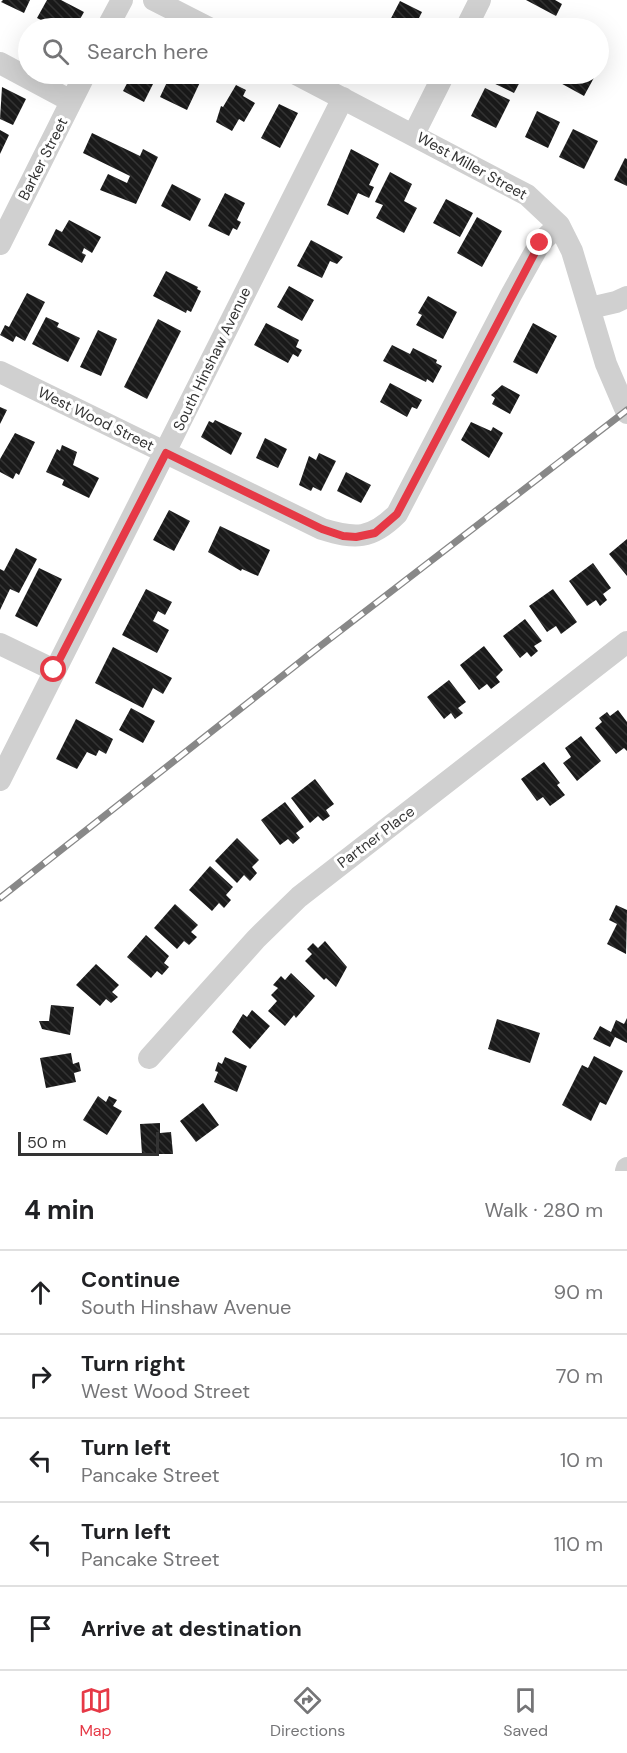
<!DOCTYPE html>
<html lang="en">
<head>
<meta charset="utf-8">
<style>
	:root { --surface:#fff; --page:#f6f6f6; --text:#202124; --muted:#757577; --line:#e0e0e0; --accent:#e63946 }
	body { margin:0; font-family:"DM Sans",sans-serif; background:var(--page); color:var(--text) }
	.scale { position:absolute; left:18px; bottom:15px; width:141px; box-sizing:border-box; padding-left:6px; border:3px solid #333; border-top:0; font-size:16px; line-height:21px; white-space:nowrap; color:#333; -webkit-text-stroke:4px #fff; paint-order:stroke }
	.stop { position:absolute; width:18px; height:18px; margin:-14px; border:4px solid #e63946; border-radius:50%; background:#fff }
	.stop.end { background:#e63946; border-color:#fff; box-shadow:0 2px 6px #0008 }
	.list { margin:0; padding:0; list-style:none }
	h2 { display:flex; justify-content:space-between; align-items:center; height:78px; margin:0; padding:0 24px; font-size:26px }
	h2 small { font-size:20px; font-weight:400; color:var(--muted) }
	.list li { display:grid; grid-template-columns:39px 1fr auto; gap:18px; align-items:center; box-sizing:border-box; height:84px; padding:0 24px; border-top:2px solid var(--line) }
	.list b { display:block; font-size:22px; white-space:nowrap }
	.list p { margin:0; font-size:20px; white-space:nowrap; color:var(--muted) }
	.list em { font-size:20px; font-style:normal; color:var(--muted) }
	.icon { flex:none; width:33px; height:33px; fill:none; stroke:currentColor; stroke-width:2; stroke-linecap:round; stroke-linejoin:round }
	.map { position:relative; flex:none; width:627px; height:1171px; overflow:hidden }
	.search { position:absolute; background:var(--surface); box-shadow:0 6px 24px #0002; left:18px; right:18px; top:18px; height:66px; display:flex; align-items:center; gap:15px; box-sizing:border-box; padding:0 21px; border-radius:33px; color:var(--muted); font-size:22px }
	.sheet { height:498px; background:var(--surface) }
	nav { display:flex; justify-content:space-around; align-items:center; box-sizing:border-box; height:84px; border-top:2px solid var(--line); background:var(--surface); font-size:16px; color:var(--muted) }
	nav a { display:grid; justify-items:center; gap:3px }
	nav .on { color:var(--accent) }
	.map>svg:first-child { display:block }
	.building { fill:url(#building-back-hatch) }
	.lines { fill:none; stroke-linecap:round; stroke-linejoin:round }
	.minor { stroke:#d0d0d0; stroke-width:22 }
	.rail-casing { stroke:#888; stroke-width:7 }
	.rail { stroke:#fff; stroke-width:4.5; stroke-dasharray:14; stroke-linecap:butt }
	.route { stroke:#e63946; stroke-width:8 }
	.labels { text-anchor:middle; stroke-width:6; stroke-linejoin:round; paint-order:stroke }
	.street-label { font-size:15px; fill:#333; stroke:#fff }
</style>
</head>
<body>
<div class="map">
<svg width="627" height="1171" viewBox="0 0 627 1171">
	<defs>
		<pattern id="building-back-hatch" width="6" height="6" patternUnits="userSpaceOnUse" patternTransform="scale(1.5)"><rect width="6" height="6" fill="#1a1a1a"/><path d="M-1 5l2 2M0 0l6 6M5-1l2 2" fill="none" stroke="#333"/></pattern>
	</defs>
	<rect width="100%" height="100%" fill="#fff"/>
	<path class="building" d="M 3,0 L 30,0 L 24,13 L 1,2 Z
		M 47,0 L 61,0 L 84,12 L 75,28 L 57,28 L 37,18 Z
		M 526,0 L 555,0 L 562,4 L 556,16 Z
		M 400,1 L 422,12 L 414,28 L 387,26 Z
		M 132,74 L 158,74 L 144,102 L 123,91 Z
		M 182,74 L 204,74 L 187,110 L 160,97 L 168,80 L 176,84 Z
		M 493,74 L 524,74 L 514,93 L 489,81 Z
		M 558,74 L 596,74 L 584,96 L 555,80 Z
		M 236,85 L 246,90 L 243,96 L 255,103 L 244,122 L 239,119 L 232,131 L 216,122 L 221,106 L 223,107 Z
		M 2,87 L 26,99 L 13,125 L 0,119 Z
		M 485,88 L 510,100 L 496,128 L 471,116 Z
		M 279,104 L 298,113 L 280,148 L 261,138 Z
		M 537,111 L 560,122 L 548,148 L 525,137 Z
		M 573,129 L 598,141 L 584,169 L 559,157 Z
		M 0,130 L 9,135 L 0,154 Z
		M 92,133 L 140,156 L 143,149 L 158,157 L 136,204 L 100,190 L 108,174 L 127,183 L 130,176 L 83,153 Z
		M 351,149 L 379,164 L 369,185 L 374,187 L 369,198 L 358,193 L 348,215 L 327,205 Z
		M 625,158 L 627,159 L 627,186 L 614,180 Z
		M 390,172 L 412,184 L 404,201 L 417,208 L 404,233 L 376,218 L 383,205 L 375,202 Z
		M 172,184 L 201,199 L 190,221 L 161,206 Z
		M 225,193 L 245,203 L 237,220 L 241,222 L 237,230 L 233,228 L 229,236 L 208,226 Z
		M 446,199 L 473,213 L 460,237 L 433,223 Z
		M 477,217 L 502,231 L 482,267 L 457,253 Z
		M 69,220 L 101,237 L 92,253 L 84,248 L 82,253 L 86,255 L 82,263 L 48,245 L 56,229 L 62,232 Z
		M 311,240 L 343,257 L 337,264 L 330,261 L 322,278 L 297,266 Z
		M 166,271 L 198,287 L 197,289 L 201,291 L 191,312 L 187,310 L 186,313 L 153,296 Z
		M 289,286 L 314,300 L 302,321 L 277,307 Z
		M 27,293 L 45,302 L 25,341 L 16,336 L 13,342 L 0,335 L 5,325 L 9,327 Z
		M 428,296 L 457,312 L 443,339 L 416,325 L 422,315 L 418,313 Z
		M 46,317 L 59,323 L 57,327 L 80,338 L 68,362 L 32,344 Z
		M 158,319 L 181,331 L 147,399 L 124,387 Z
		M 266,323 L 299,340 L 296,347 L 302,350 L 298,357 L 293,354 L 288,363 L 254,345 Z
		M 533,323 L 557,336 L 537,374 L 513,362 Z
		M 98,330 L 117,339 L 101,376 L 80,367 Z
		M 392,345 L 410,354 L 413,348 L 437,360 L 436,363 L 442,366 L 433,383 L 427,379 L 426,382 L 383,361 Z
		M 390,383 L 422,400 L 417,409 L 412,407 L 407,417 L 380,402 Z
		M 502,385 L 520,395 L 510,414 L 492,404 L 495,398 L 491,395 Z
		M 0,407 L 7,410 L 0,424 Z
		M 215,420 L 242,433 L 231,455 L 201,437 L 209,421 L 213,423 Z
		M 471,422 L 491,431 L 493,427 L 503,433 L 489,458 L 461,440 Z
		M 15,433 L 35,442 L 19,475 L 16,473 L 13,479 L 0,472 L 0,459 Z
		M 265,438 L 287,449 L 278,468 L 256,458 Z
		M 62,445 L 77,452 L 73,465 L 99,478 L 89,498 L 62,485 L 64,480 L 46,472 L 57,449 L 60,451 Z
		M 319,453 L 336,461 L 321,491 L 313,487 L 311,491 L 299,485 L 309,456 L 316,460 Z
		M 346,472 L 371,485 L 361,503 L 337,491 Z
		M 169,510 L 190,521 L 174,551 L 153,540 Z
		M 220,526 L 270,550 L 258,576 L 242,569 L 241,571 L 208,552 Z
		M 627,539 L 627,576 L 609,554 Z
		M 16,548 L 37,559 L 19,593 L 10,589 L 0,610 L 0,569 L 4,571 Z
		M 593,563 L 611,588 L 603,594 L 607,600 L 600,606 L 596,600 L 587,606 L 569,581 Z
		M 39,568 L 62,579 L 37,627 L 15,616 Z
		M 146,589 L 172,602 L 165,615 L 158,611 L 153,621 L 169,630 L 157,653 L 122,635 Z
		M 553,589 L 577,622 L 561,634 L 556,626 L 547,632 L 529,606 Z
		M 525,619 L 542,641 L 534,646 L 538,651 L 531,657 L 527,652 L 520,658 L 503,636 Z
		M 484,646 L 503,670 L 496,677 L 500,682 L 491,689 L 487,684 L 479,690 L 460,665 Z
		M 113,647 L 172,678 L 163,694 L 153,688 L 143,708 L 95,683 Z
		M 449,680 L 466,702 L 458,708 L 463,713 L 455,719 L 451,713 L 444,719 L 427,697 Z
		M 131,708 L 155,721 L 143,743 L 119,730 Z
		M 618,710 L 627,722 L 627,751 L 624,748 L 616,754 L 595,728 L 602,722 L 599,718 L 607,712 L 610,716 Z
		M 76,719 L 113,739 L 106,754 L 99,750 L 96,756 L 87,752 L 77,769 L 56,759 Z
		M 581,736 L 601,761 L 577,781 L 563,763 L 571,757 L 565,748 Z
		M 544,762 L 560,783 L 557,785 L 565,795 L 550,806 L 543,797 L 537,801 L 521,779 Z
		M 315,779 L 334,804 L 326,810 L 330,816 L 323,821 L 318,816 L 310,823 L 291,798 Z
		M 285,802 L 304,827 L 296,833 L 300,838 L 293,844 L 288,839 L 280,845 L 261,820 Z
		M 237,838 L 259,860 L 252,867 L 257,873 L 250,881 L 244,875 L 237,883 L 215,861 Z
		M 210,866 L 233,887 L 226,895 L 231,900 L 224,908 L 219,903 L 212,911 L 189,890 Z
		M 175,904 L 198,925 L 191,932 L 197,937 L 189,945 L 184,941 L 177,949 L 154,928 Z
		M 616,905 L 627,910 L 626,954 L 607,944 L 617,924 L 609,920 Z
		M 146,935 L 169,956 L 164,963 L 169,967 L 162,975 L 157,971 L 151,978 L 127,957 Z
		M 325,941 L 347,967 L 336,987 L 326,978 L 324,980 L 305,961 L 312,954 L 307,949 L 313,943 L 318,948 Z
		M 96,964 L 119,985 L 112,992 L 118,997 L 111,1003 L 106,999 L 100,1006 L 76,985 Z
		M 291,973 L 315,996 L 296,1018 L 294,1015 L 285,1026 L 268,1011 L 277,1001 L 271,995 L 278,988 L 273,985 L 281,976 L 285,980 Z
		M 51,1005 L 74,1007 L 70,1035 L 42,1029 L 39,1021 L 49,1021 Z
		M 252,1010 L 270,1026 L 250,1049 L 232,1032 L 243,1014 L 247,1017 Z
		M 627,1018 L 627,1043 L 615,1037 L 610,1047 L 593,1039 L 600,1026 L 611,1032 L 616,1020 L 624,1024 Z
		M 497,1019 L 540,1033 L 530,1063 L 488,1049 Z
		M 71,1053 L 73,1064 L 79,1062 L 81,1071 L 74,1073 L 76,1082 L 46,1088 L 40,1058 Z
		M 594,1056 L 623,1071 L 606,1105 L 600,1102 L 591,1121 L 562,1105 L 582,1065 L 588,1068 Z
		M 225,1057 L 247,1066 L 237,1092 L 214,1082 L 218,1072 L 215,1071 L 218,1062 L 222,1064 Z
		M 98,1096 L 106,1102 L 109,1096 L 117,1100 L 113,1106 L 122,1111 L 107,1135 L 83,1120 Z
		M 203,1103 L 219,1125 L 196,1142 L 180,1121 Z
		M 160,1123 L 160,1133 L 171,1132 L 173,1154 L 142,1154 L 140,1124 Z"/>
	<g class="lines">
		<path class="minor" d="M 154,0 L 209,28
			M 107,28 L 122,0
			M 466,28 L 480,0
			M 0,63 L 71,101
			M 296,74 L 527,195 L 559,225 L 572,251 L 606,364 L 627,413
			M 414,134 L 444,74
			M 0,244 L 85,74
			M 590,308 L 616,302 L 627,297
			M 0,372 L 322,529 C 355,539 371,540 397,514 L 511,295 L 540,243 L 559,225
			M 0,644 L 54,670
			M 0,780 L 343,98
			M 149,1058 L 256,939 L 299,897 L 627,642
			M 626,1171 L 627,1168"/>
		<g class="rail-casing">
			<path id="rail" d="M 0,898 L 319,647 L 627,410"/>
		</g>
		<use href="#rail" class="rail"/>
	</g>
	<g class="lines">
		<path class="route" d="M 54,670 L 166,453 L 322,529 L 343,536 L 356,537 L 375,533 L 397,514 L 540,243"/>
	</g>
	<g class="labels">
		<g class="street-label">
			<text transform="translate(43 159) rotate(-63)" y="5">Barker Street</text>
			<text transform="translate(472 166) rotate(29)" y="5">West Miller Street</text>
			<text transform="translate(212 359) rotate(-64)" y="5">South Hinshaw Avenue</text>
			<text transform="translate(96 419) rotate(26)" y="5">West Wood Street</text>
			<text transform="translate(376 837) rotate(-37)" y="5">Partner Place</text>
		</g>
	</g>
</svg>
<div class="scale">50 m</div>
<div class="stop" style="left:54px;top:670px"></div>
<div class="stop end" style="left:540px;top:243px"></div>
<div class="search"><svg class="icon" aria-label="search" viewBox="0 0 24 24"><circle cx="10" cy="10" r="6"/><path d="M15 15l6 6"/></svg>Search here</div>
</div>
<section class="sheet">
<h2>4 min<small>Walk · 280 m</small></h2>
<ul class="list">
<li><svg class="icon" aria-label="ahead" viewBox="0 0 24 24"><path d="M12 20V5M6 11l6-6 6 6"/></svg><div><b>Continue</b><p>South Hinshaw Avenue</p></div><em>90 m</em></li>
<li><svg class="icon" aria-label="right" viewBox="0 0 24 24"><path d="M7 20v-9h11M14 6l5 5-5 5"/></svg><div><b>Turn right</b><p>West Wood Street</p></div><em>70 m</em></li>
<li><svg class="icon" aria-label="left" viewBox="0 0 24 24"><path d="M17 20v-9H6M10 6l-5 5 5 5"/></svg><div><b>Turn left</b><p>Pancake Street</p></div><em>10 m</em></li>
<li><svg class="icon" aria-label="left" viewBox="0 0 24 24"><path d="M17 20v-9H6M10 6l-5 5 5 5"/></svg><div><b>Turn left</b><p>Pancake Street</p></div><em>110 m</em></li>
<li><svg class="icon" aria-label="arrive" viewBox="0 0 24 24"><path d="M6 21V4h12l-3 4 3 4H6"/></svg><div><b>Arrive at destination</b></div></li>
</ul>
</section>
<nav>
<a class="on"><svg class="icon" aria-label="map" viewBox="0 0 24 24"><path d="M3 6l6-2 6 2 6-2v14l-6 2-6-2-6 2zM9 4v14M15 6v14"/></svg>Map</a>
<a><svg class="icon" aria-label="directions" viewBox="0 0 24 24"><path d="M12 3l9 9-9 9-9-9zM9 14v-3h6M13 9l2 2-2 2"/></svg>Directions</a>
<a><svg class="icon" aria-label="saved" viewBox="0 0 24 24"><path d="M7 4h10v16l-5-4-5 4z"/></svg>Saved</a>
</nav>
</body>
</html>
